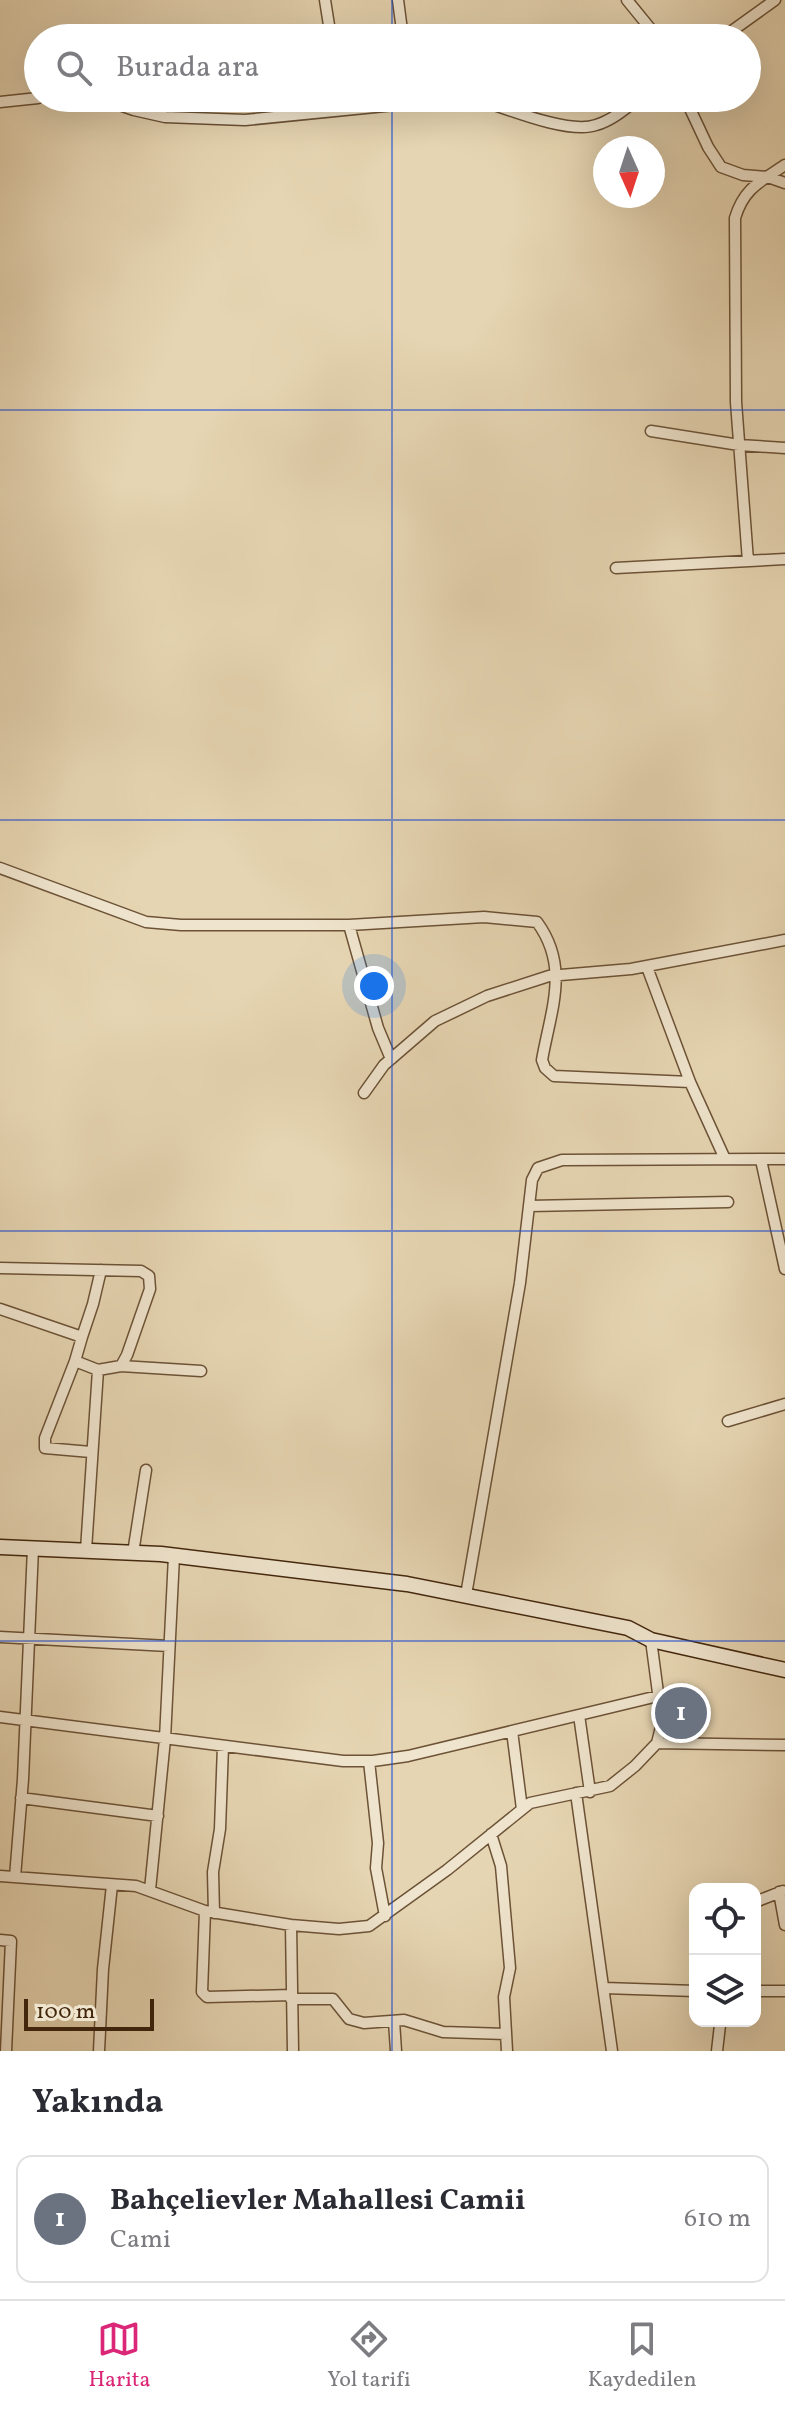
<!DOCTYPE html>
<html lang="tr">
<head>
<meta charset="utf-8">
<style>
	:root { --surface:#fff; --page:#f7f7f7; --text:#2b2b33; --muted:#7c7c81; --line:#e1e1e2; --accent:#db2777 }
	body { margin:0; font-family:Vollkorn,serif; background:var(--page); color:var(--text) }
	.controls { position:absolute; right:24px; bottom:24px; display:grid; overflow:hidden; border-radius:16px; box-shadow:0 8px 32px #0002 }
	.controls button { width:72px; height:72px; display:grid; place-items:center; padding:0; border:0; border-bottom:2px solid var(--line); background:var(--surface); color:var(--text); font:40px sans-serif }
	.compass { position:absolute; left:593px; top:136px; width:72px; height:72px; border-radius:50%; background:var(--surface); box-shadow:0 8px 32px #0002; rotate:177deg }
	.scale { position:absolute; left:24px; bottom:20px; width:130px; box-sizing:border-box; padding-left:8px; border:4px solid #43270d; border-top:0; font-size:22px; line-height:28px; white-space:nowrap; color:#43270d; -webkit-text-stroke:6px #efe4cd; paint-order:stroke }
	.you { position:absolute; left:374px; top:986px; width:28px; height:28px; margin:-20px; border:6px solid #fff; border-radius:50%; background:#1a73e8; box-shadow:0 0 0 12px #1a73e833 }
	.badge { display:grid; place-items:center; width:52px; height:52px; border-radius:50%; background:var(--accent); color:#fff; font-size:26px; font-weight:700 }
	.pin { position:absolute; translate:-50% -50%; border:4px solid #fff; box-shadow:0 2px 8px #0006 }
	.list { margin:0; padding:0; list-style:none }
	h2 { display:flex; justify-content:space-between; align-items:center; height:104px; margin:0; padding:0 32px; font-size:34px }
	h2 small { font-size:26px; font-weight:400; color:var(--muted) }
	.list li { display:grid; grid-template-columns:52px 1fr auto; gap:24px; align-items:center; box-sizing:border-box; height:128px; margin:0 16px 16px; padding:0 16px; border:2px solid var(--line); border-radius:16px }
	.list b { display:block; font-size:30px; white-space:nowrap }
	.list p { margin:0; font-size:26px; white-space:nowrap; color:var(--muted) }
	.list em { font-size:26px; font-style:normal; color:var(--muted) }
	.icon { flex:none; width:44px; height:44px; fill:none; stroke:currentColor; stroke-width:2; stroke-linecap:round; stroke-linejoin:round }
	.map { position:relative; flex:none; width:785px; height:2051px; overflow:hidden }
	.search { position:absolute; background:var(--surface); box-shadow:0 8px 32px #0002; left:24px; right:24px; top:24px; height:88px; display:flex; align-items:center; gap:20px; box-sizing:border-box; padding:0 28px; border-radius:44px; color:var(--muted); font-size:30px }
	.sheet { height:248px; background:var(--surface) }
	nav { display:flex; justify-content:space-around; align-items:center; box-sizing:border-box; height:112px; border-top:2px solid var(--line); background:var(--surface); font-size:22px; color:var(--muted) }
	nav a { display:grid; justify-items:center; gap:4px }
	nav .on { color:var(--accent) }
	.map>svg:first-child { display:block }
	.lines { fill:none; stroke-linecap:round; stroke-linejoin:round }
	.street-casing { stroke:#6c5236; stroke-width:13 }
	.secondary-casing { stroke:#43270d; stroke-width:17 }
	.street { stroke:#efe4cd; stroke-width:10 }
	.secondary { stroke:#efe4cd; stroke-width:14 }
	.grid { fill:none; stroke:#1d4ed8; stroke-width:2; stroke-opacity:0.55 }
</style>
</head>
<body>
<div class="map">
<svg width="785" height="2051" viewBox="0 0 785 2051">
	<rect width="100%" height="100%" fill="#e6d5b2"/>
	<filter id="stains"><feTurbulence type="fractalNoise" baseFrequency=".0025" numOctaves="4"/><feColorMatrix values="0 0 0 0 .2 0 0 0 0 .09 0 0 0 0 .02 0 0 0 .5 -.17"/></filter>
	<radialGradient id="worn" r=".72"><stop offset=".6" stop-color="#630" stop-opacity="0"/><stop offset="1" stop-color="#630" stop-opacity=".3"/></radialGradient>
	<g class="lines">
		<g class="street-casing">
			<path id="street" d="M 325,0 L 331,38
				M 398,0 L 403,38
				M 627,0 L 658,38
				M 722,38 L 775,0
				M 84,98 L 114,103 L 134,110 L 165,117 L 245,120 L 465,98
				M 474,98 C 503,107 568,135 596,125 C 613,120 626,108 639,98
				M 685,98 L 708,147 L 721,167 L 743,175 L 768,177 L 785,183
				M 0,102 L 38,98
				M 651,431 L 739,445 L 785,448
				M 748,561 L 736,402 L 735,218 C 744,188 760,182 785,165
				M 616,568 L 785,559
				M 0,868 L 146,922 L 181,925 L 349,925 L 484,917 L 537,922 C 570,967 551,1009 542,1060 L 545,1068 L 554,1076 L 690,1082
				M 349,925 L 378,1028 L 391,1059
				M 647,967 L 690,1082 L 725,1159
				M 364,1093 L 384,1065 L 435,1021 L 487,996 L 549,976 L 631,969 L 785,940
				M 761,1160 L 785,1269
				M 529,1206 L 728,1202
				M 0,1268 L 141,1271 L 149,1276 L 150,1289 L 127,1355 L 121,1366 L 98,1370 L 75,1361 L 82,1337 L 0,1309
				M 82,1337 L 93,1304 L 101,1270
				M 75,1361 L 45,1438 L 45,1448 L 91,1452
				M 121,1366 L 201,1371
				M 728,1421 L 785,1404
				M 86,1550 L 98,1370
				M 133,1553 L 146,1470
				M 466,1595 L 520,1283 L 532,1180 L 538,1168 L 562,1160 L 785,1159
				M 0,1637 L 169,1646
				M 579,1715 L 590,1792
				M 0,1717 L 343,1761 L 373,1761 L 408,1756 L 658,1696
				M 512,1731 L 522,1809
				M 657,1743 L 785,1745
				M 369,1761 L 378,1843 L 376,1868 L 385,1916
				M 576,1793 L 612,2051
				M 21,1798 L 158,1816
				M 491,1834 L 501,1866 L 510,1968 L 504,1997 L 507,2051
				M 0,1876 L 136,1886 L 205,1911 L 291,1925 L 339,1929 L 369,1926 L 447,1870 L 530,1803 L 610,1786 L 635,1766 L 657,1743 L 662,1723 L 651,1640
				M 15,1877 L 23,1779 L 33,1548
				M 150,1890 L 165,1739 L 174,1556
				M 779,1892 L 785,1925
				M 755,1902 L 783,1891
				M 205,1911 L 202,1992 L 207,1997 L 292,1995
				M 214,1913 L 213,1872 L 220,1829 L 223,1746
				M 291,1925 L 293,2051
				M 0,1940 L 11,1941 L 6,2051
				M 604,1988 L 695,1991
				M 755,1991 L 785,1991
				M 291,1999 L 333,1999 L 349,2019 L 364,2023 L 404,2020 L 443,2032 L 506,2034
				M 394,2021 L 396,2051
				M 99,2051 L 103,1969 L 112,1885
				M 717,2051 L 720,2025"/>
		</g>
		<g class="secondary-casing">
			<path id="secondary" d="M 0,1547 L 161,1554 L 407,1584 L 628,1628 L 651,1640 L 785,1670"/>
		</g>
		<use href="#street" class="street"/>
		<use href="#secondary" class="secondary"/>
	</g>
	<path class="grid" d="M 392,0 L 392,38M 392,98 L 392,2051M 0,410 L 785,410M 0,820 L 785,820M 0,1231 L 785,1231M 0,1641 L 785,1641"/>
	<rect width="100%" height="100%" filter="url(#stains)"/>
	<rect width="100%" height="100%" fill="url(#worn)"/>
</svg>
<div class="controls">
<button><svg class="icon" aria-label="locate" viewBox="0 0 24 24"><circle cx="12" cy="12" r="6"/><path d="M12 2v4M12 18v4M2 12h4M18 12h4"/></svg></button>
<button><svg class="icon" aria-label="layers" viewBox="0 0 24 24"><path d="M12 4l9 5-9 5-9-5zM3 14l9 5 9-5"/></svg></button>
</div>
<svg class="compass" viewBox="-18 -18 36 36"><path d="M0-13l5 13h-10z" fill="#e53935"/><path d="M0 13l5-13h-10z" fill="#7c7c81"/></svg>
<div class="scale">100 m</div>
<div class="you"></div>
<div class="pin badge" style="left:681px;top:1713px;background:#6b7280">1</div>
<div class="search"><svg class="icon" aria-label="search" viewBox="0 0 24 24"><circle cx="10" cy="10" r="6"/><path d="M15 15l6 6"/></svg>Burada ara</div>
</div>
<section class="sheet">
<h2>Yakında<small></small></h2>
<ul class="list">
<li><span class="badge" style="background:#6b7280">1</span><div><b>Bahçelievler Mahallesi Camii</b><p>Cami</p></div><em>610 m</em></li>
</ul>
</section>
<nav>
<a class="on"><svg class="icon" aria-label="map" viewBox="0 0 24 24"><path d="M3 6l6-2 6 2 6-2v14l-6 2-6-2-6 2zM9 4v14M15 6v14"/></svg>Harita</a>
<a><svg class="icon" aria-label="directions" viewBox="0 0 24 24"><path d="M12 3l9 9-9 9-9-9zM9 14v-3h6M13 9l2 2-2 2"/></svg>Yol tarifi</a>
<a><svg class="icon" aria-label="saved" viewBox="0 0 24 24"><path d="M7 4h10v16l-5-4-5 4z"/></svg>Kaydedilen</a>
</nav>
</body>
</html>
